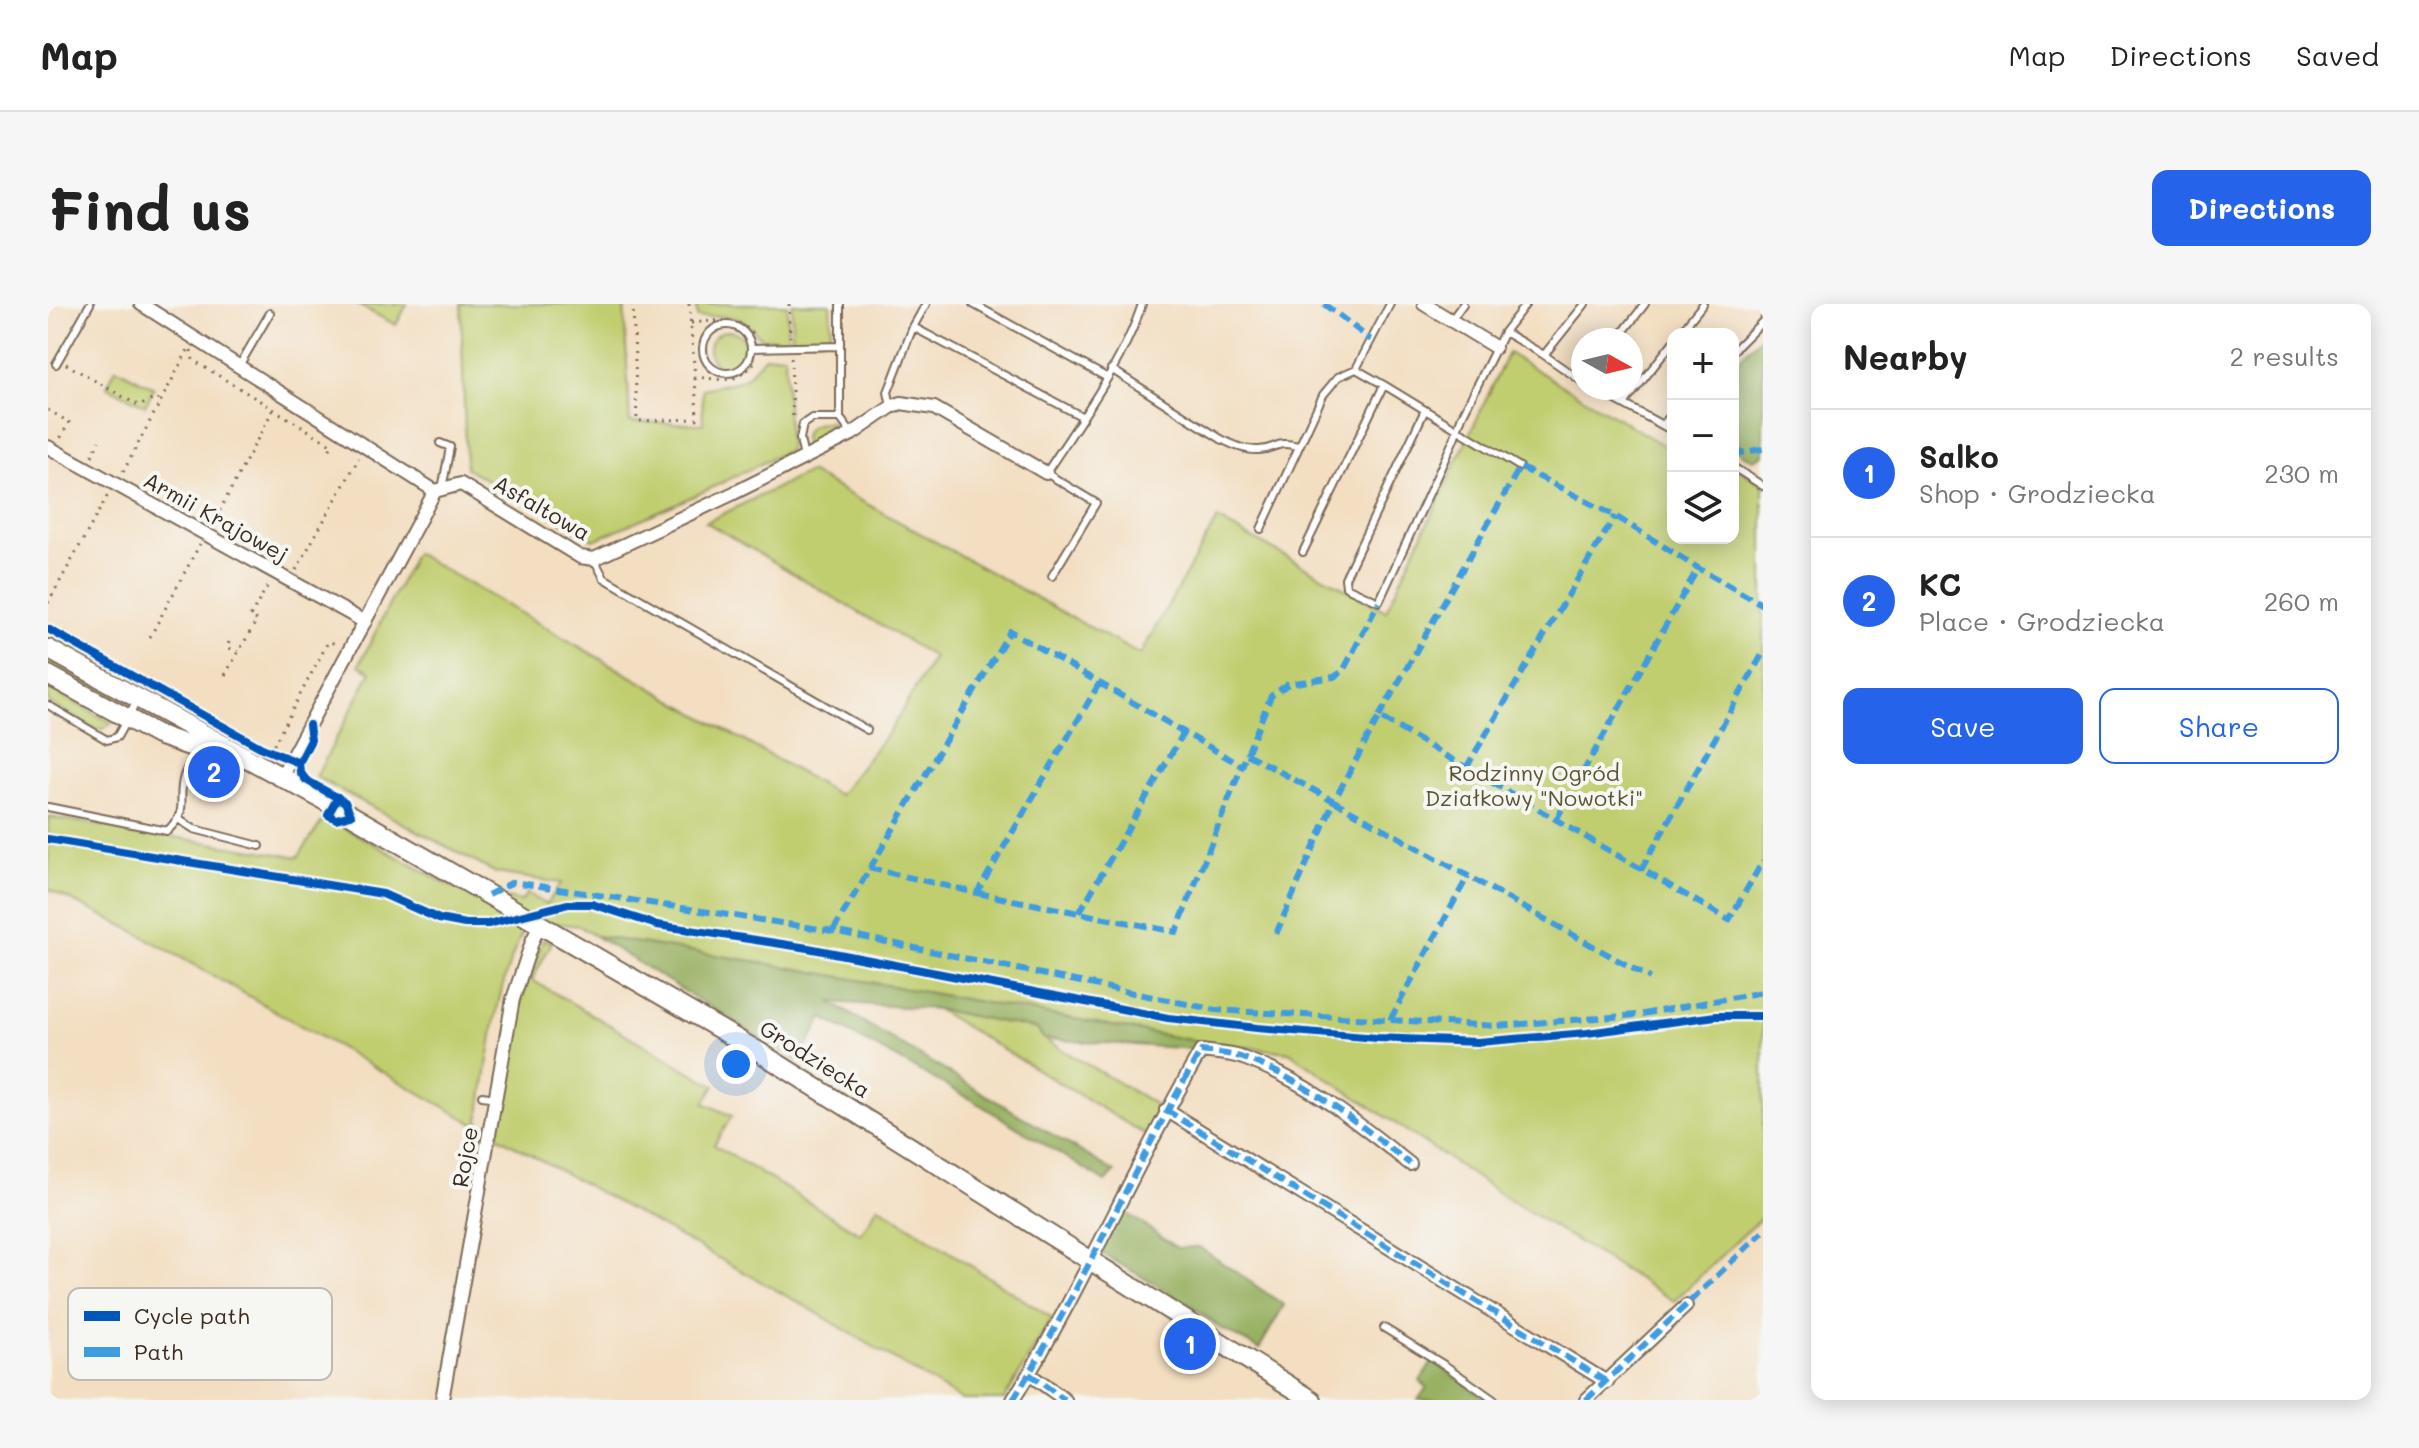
<!DOCTYPE html>
<html lang="en">
<head>
<meta charset="utf-8">
<style>
	:root { --surface:#fff; --page:#f6f6f6; --text:#222; --muted:#767676; --line:#e0e0e0; --accent:#2563eb }
	body { margin:0; font-family:Mali,sans-serif; background:var(--page); color:var(--text) }
	.controls { position:absolute; right:24px; top:24px; display:grid; overflow:hidden; border-radius:16px; box-shadow:0 4px 20px #0003 }
	.controls button { width:72px; height:72px; display:grid; place-items:center; padding:0; border:0; border-bottom:2px solid var(--line); background:var(--surface); color:var(--text); font:40px sans-serif }
	.compass { position:absolute; left:1523px; top:24px; width:72px; height:72px; border-radius:50%; background:var(--surface); box-shadow:0 4px 20px #0003; rotate:98deg }
	.you { position:absolute; left:688px; top:760px; width:28px; height:28px; margin:-20px; border:6px solid #fff; border-radius:50%; background:#1a73e8; box-shadow:0 0 0 12px #1a73e833 }
	.badge { display:grid; place-items:center; width:52px; height:52px; border-radius:50%; background:var(--accent); color:#fff; font-size:26px; font-weight:700 }
	.pin { position:absolute; translate:-50% -50%; border:4px solid #fff; box-shadow:0 2px 8px #0006 }
	.list { margin:0; padding:0; list-style:none }
	h2 { display:flex; justify-content:space-between; align-items:center; height:104px; margin:0; padding:0 32px; font-size:34px }
	h2 small { font-size:26px; font-weight:400; color:var(--muted) }
	.list li { display:grid; grid-template-columns:52px 1fr auto; gap:24px; align-items:center; box-sizing:border-box; height:128px; padding:0 32px; border-top:2px solid var(--line) }
	.list b { display:block; font-size:30px; white-space:nowrap }
	.list p { margin:0; font-size:26px; white-space:nowrap; color:var(--muted) }
	.list em { font-size:26px; font-style:normal; color:var(--muted) }
	.actions { display:flex; gap:16px; padding:24px 32px }
	.actions a { flex:1; padding:18px 0; border:2px solid var(--accent); border-radius:16px; text-align:center; font-size:28px; color:var(--accent) }
	.actions .main { background:var(--accent); color:#fff }
	.icon { flex:none; width:44px; height:44px; fill:none; stroke:currentColor; stroke-width:2; stroke-linecap:round; stroke-linejoin:round }
	.map { position:relative; flex:none; width:1715px; height:1096px; overflow:hidden; border-radius:16px }
	header { display:flex; align-items:center; gap:48px; box-sizing:border-box; height:112px; padding:0 40px; background:var(--surface); border-bottom:2px solid var(--line) }
	header strong { font-size:38px }
	nav { display:flex; gap:44px; margin-inline-start:auto; font-size:28px }
	.intro { display:flex; align-items:center; justify-content:space-between; box-sizing:border-box; height:192px; padding:0 48px }
	h1 { margin:0; font-size:56px }
	.button { padding:20px 36px; border-radius:16px; background:var(--accent); color:#fff; font-size:28px; font-weight:700 }
	main { display:flex; gap:48px; padding:0 48px }
	aside { flex:1; background:var(--surface); border-radius:16px; box-shadow:0 4px 20px #0003 }
	.map>svg:first-child { display:block }
	.green { fill:#c1ce6f; stroke:#7e7c46; stroke-width:2 }
	.forest { fill:#98b162; stroke:#6a6e40; stroke-width:2 }
	.lines { fill:none; stroke-linecap:round; stroke-linejoin:round }
	.lane-casing { stroke:#7b6957; stroke-width:10 }
	.street-casing { stroke:#7b6957; stroke-width:16 }
	.secondary-casing { stroke:#7b6957; stroke-width:22 }
	.path { stroke:#7b6957; stroke-width:3; stroke-dasharray:2 6; stroke-linecap:butt }
	.lane { stroke:#fff; stroke-width:6 }
	.street { stroke:#fff; stroke-width:12 }
	.secondary { stroke:#fff; stroke-width:18 }
	.quiet { stroke:#3f9ce0; stroke-width:6; stroke-dasharray:12 6; stroke-linecap:butt }
	.cycleway-casing { stroke:#f6f6f2; stroke-width:13 }
	.cycleway { stroke:#0057b8; stroke-width:8 }
	.labels { text-anchor:middle; stroke-width:8; stroke-linejoin:round; paint-order:stroke }
	.street-label { font-size:22px; fill:#3b2a1e; stroke:#f6f6f2 }
	.park-label { font-size:22px; fill:#5c5332; stroke:#f6f6f2 }
	.key { fill:#f6f6f2; stroke:#beb9b2; stroke-width:2 }
	.key-label { font-size:22px; fill:#3b2a1e }
</style>
</head>
<body>
<header>
<strong>Map</strong>
<nav><a>Map</a><a>Directions</a><a>Saved</a></nav>
</header>
<div class="intro"><h1>Find us</h1><a class="button">Directions</a></div>
<main>
<div class="map">
<svg width="1715" height="1096" viewBox="0 0 1715 1096">
	<rect width="100%" height="100%" fill="#f6f6f2"/>
	<filter id="ink" filterUnits="userSpaceOnUse"><feTurbulence type="fractalNoise" baseFrequency=".0125" numOctaves="2"/><feDisplacementMap in="SourceGraphic" scale="16" xChannelSelector="R" yChannelSelector="G"/><feConvolveMatrix kernelMatrix="1 2 1 2 8 2 1 2 1" color-interpolation-filters="sRGB"/></filter>
	<filter id="wash" filterUnits="userSpaceOnUse"><feTurbulence type="fractalNoise" baseFrequency=".006" numOctaves="4" result="noise"/><feDisplacementMap in="SourceGraphic" scale="32" xChannelSelector="R" yChannelSelector="G"/><feGaussianBlur stdDeviation="1.8" result="paint"/><feColorMatrix in="noise" values="0 0 0 0 0 0 0 0 0 0 0 0 0 0 0 0 0 1.4 0 .05"/><feComposite in="paint" operator="in"/></filter>
	<g filter="url(#wash)">
		<rect width="100%" height="100%" fill="#f3dec1"/>
		<path class="green" d="M 308,0 L 359,0 L 348,21 Z
			M 413,0 L 576,0 L 582,118 L 655,120 L 654,85 L 691,77 L 698,74 L 717,52 L 737,51 L 741,146 L 659,186 L 546,236 L 418,164 Z
			M 648,0 L 739,0 L 740,35 L 714,34 C 708,30 705,25 700,20 C 686,9 665,13 649,13 Z
			M 744,0 L 782,0 L 783,25 L 781,32 L 773,35 L 744,35 Z
			M661 46a19 19 0 1 1 38 0a19 19 0 1 1-38 0Z
			M 1460,49 L 1620,144 L 1625,137 L 1625,234 L 1685,234 L 1685,162 L 1715,181 L 1715,912 L 1626,997 L 1451,889 L 1241,748 L 1148,737 L 705,657 L 547,632 L 531,622 L 482,616 C 448,667 440,761 430,822 L 84,626 L 0,585 L 0,513 L 250,553 L 277,513 L 408,585 L 474,597 L 479,589 L 498,601 L 513,579 L 448,569 L 268,473 L 323,368 L 311,361 L 367,249 L 791,491 L 843,425 L 886,353 L 658,218 L 761,168 L 1092,351 L 1169,215 L 1338,307 Z
			M 68,64 L 106,84 L 97,102 L 59,82 Z
			M 784,118 L 786,126 L 781,136 L 761,145 L 757,143 C 752,123 766,118 784,118 Z
			M 0,353 L 76,397 L 75,402 L 0,363 Z
			M 83,377 L 227,456 L 217,455 L 84,381 Z
			M 0,384 L 64,419 L 55,425 L 48,425 L 0,398 Z
			M 495,636 L 504,638 L 484,676 L 667,782 L 656,799 L 684,812 L 666,841 L 813,930 L 830,902 L 1004,1014 L 956,1096 L 914,1096 L 759,1003 L 449,832 L 472,700 Z
			M 888,705 L 990,725 L 996,735 L 1113,804 L 1100,832 Z"/>
		<path class="forest" d="M 1715,31 L 1715,151 L 1705,156 L 1685,144 L 1685,61 Z
			M 547,632 L 705,657 L 1148,737 L 1146,745 L 996,735 L 989,725 L 888,705 L 782,698 L 1067,868 L 1058,878 L 921,794 L 775,714 L 750,757 Z
			M 1073,905 L 1129,944 L 1151,943 L 1236,1001 L 1211,1045 L 1169,1022 L 1145,1003 L 1052,948 Z
			M 1385,1057 L 1439,1096 L 1370,1096 L 1379,1083 L 1372,1077 Z"/>
	</g>
	<g filter="url(#ink)">
		<g class="lines">
			<g class="lane-casing">
				<path id="lane" d="M 925,0 L 1058,73
					M 1404,15 L 1415,0
					M655 45a24 24 0 1 1 48 0a24 24 0 1 1-48 0Z
					M 865,23 L 878,0
					M 1456,28 L 1478,0
					M 1631,30 L 1655,0
					M 1569,36 L 1597,0
					M 792,42 L 792,114
					M 704,44 L 792,42 L 792,0
					M 1685,47 L 1715,17
					M 1496,51 L 1537,0
					M 8,60 L 42,0
					M 191,62 L 222,9
					M 1063,65 L 1173,135 C 1185,141 1198,147 1211,146 C 1230,145 1227,136 1250,142
					M 1308,65 L 1342,0
					M 1546,84 L 1625,127
					M 1576,100 L 1625,38
					M 843,102 L 840,88 L 865,23 L 1035,113
					M 1615,121 L 1625,108
					M 392,139 L 402,143 L 394,185
					M 756,154 L 752,135 L 755,120 L 764,114 L 792,114 L 804,130
					M 1472,163 L 1377,106 L 1297,274 L 1298,283 L 1331,298 L 1406,135 L 1414,112 L 1456,28 L 1496,51 L 1535,78
					M 1685,163 L 1715,182
					M 1213,225 L 1275,91 L 1290,73 L 1308,65 L 1336,81
					M 1255,248 L 1336,81 L 1377,106
					M 546,255 L 556,274 L 819,426
					M 1004,272 L 1048,199 L 998,169 C 1032,117 1075,59 1094,0
					M 0,401 L 59,436 L 69,433 L 89,397
					M 0,503 L 119,527 C 143,505 128,498 136,472 C 139,464 144,456 147,447
					M 130,515 L 146,525 L 212,542
					M 434,792 L 448,794
					M 1336,1024 L 1398,1062 L 1446,1096"/>
			</g>
			<g class="street-casing">
				<path id="street" d="M 93,0 L 387,187
					M 1376,0 L 1447,43
					M 0,143 L 317,318
					M 233,473 L 387,187 L 413,180 L 532,253 L 546,255 L 686,189 L 804,130 L 843,103 L 853,99 L 886,104 L 998,169
					M 1118,806 L 1559,1078
					M 981,1070 L 1017,1096
					M 394,1096 L 465,695 L 485,635 L 492,622
					M 965,1096 C 1035,984 1086,861 1153,747 C 1166,749 1182,749 1195,754 C 1258,776 1311,820 1362,860
					M 1538,1096 L 1638,1002"/>
			</g>
			<g class="secondary-casing">
				<path id="secondary" d="M 0,345 L 303,511 L 713,749 L 1264,1096
					M 0,371 L 110,431 L 188,458"/>
			</g>
			<path class="path" d="M 585,0 L 589,117 L 649,115 L 647,73
				M 641,0 L 647,73 C 681,76 685,81 710,56
				M 741,0 L 742,33
				M 643,19 C 670,17 689,10 708,33
				M 143,46 L 145,56 L 284,141 L 280,149
				M 743,54 L 745,115
				M 18,60 L 91,102 L 106,95 L 113,96
				M 0,106 L 21,118 L 12,135
				M 44,152 L 51,137
				M 75,168 L 141,44
				M 164,221 L 226,104
				M 248,266 L 311,154
				M 0,299 L 60,191
				M 102,333 L 152,240
				M 181,338 L 179,343 L 190,348
				M 177,371 L 209,316 L 202,313 L 221,279
				M 222,448 L 280,338 L 291,340"/>
			<use href="#lane" class="lane"/>
			<use href="#street" class="street"/>
			<use href="#secondary" class="secondary"/>
			<path class="quiet" d="M 1276,0 L 1323,36
				M 1622,111 L 1625,113
				M 1685,150 L 1715,145
				M 1331,413 L 1472,163 L 1567,212 L 1650,264 L 1715,301
				M 1199,450 L 1286,497 L 1331,413 L 1681,616 L 1715,557
				M 1418,464 L 1567,212
				M 1508,516 L 1650,264
				M 821,564 L 929,589 L 1052,378
				M 1593,566 L 1715,349
				M 929,589 L 1128,628 L 1194,462
				M 440,591 L 465,578 L 785,627 L 1168,706 L 1448,722 L 1589,711 L 1715,688
				M 1031,609 L 1136,428
				M 785,627 L 962,327 L 1194,462 L 1223,392 L 1240,380 L 1286,373 L 1295,367 L 1331,298
				M 1228,630 L 1286,497 L 1602,674
				M 1342,716 L 1420,572
				M 1118,806 L 1559,1078
				M 981,1070 L 1017,1096
				M 965,1096 C 1035,984 1086,861 1153,747 C 1166,749 1182,749 1195,754 C 1258,776 1311,820 1362,860
				M 1538,1096 L 1715,928"/>
			<g class="cycleway-casing">
				<path id="cycleway" d="M 0,325 L 214,444 L 251,459
					M 261,421 L 263,436 L 251,459 L 252,468 L 258,476 L 297,498 L 303,511 L 288,515 L 280,511 L 290,493
					M 0,535 L 335,590 L 391,615 L 417,620 L 440,620 L 520,600 L 544,600 L 609,621 L 760,644 L 1120,714 L 1209,724 L 1329,734 L 1430,738 L 1539,729 L 1668,712 L 1715,712"/>
			</g>
			<use href="#cycleway" class="cycleway"/>
		</g>
	</g>
	<g class="labels">
		<g class="street-label">
			<text transform="translate(494 204) rotate(30)" y="8">Asfaltowa</text>
			<text transform="translate(168 213) rotate(29)" y="8">Armii Krajowej</text>
			<text transform="translate(767 755) rotate(32)" y="8">Grodziecka</text>
			<text transform="translate(417 853) rotate(-80)" y="8">Rojce</text>
		</g>
		<g class="park-label">
			<text x="1486" y="477">Rodzinny Ogród<tspan x="1486" dy="25">Działkowy "Nowotki"</tspan></text>
		</g>
	</g>
	<rect x="20" y="984" width="264" height="92" rx="12" class="key"/>
	<rect x="36" y="1007" width="36" height="10" fill="#0057b8"/>
	<rect x="36" y="1043" width="36" height="10" fill="#3f9ce0"/>
	<g class="key-label">
		<text x="86" y="1020">Cycle path</text>
		<text x="86" y="1056">Path</text>
	</g>
</svg>
<div class="controls">
<button>+</button>
<button>−</button>
<button><svg class="icon" aria-label="layers" viewBox="0 0 24 24"><path d="M12 4l9 5-9 5-9-5zM3 14l9 5 9-5"/></svg></button>
</div>
<svg class="compass" viewBox="-18 -18 36 36"><path d="M0-13l5 13h-10z" fill="#e53935"/><path d="M0 13l5-13h-10z" fill="#767676"/></svg>
<div class="you"></div>
<div class="pin badge" style="left:1142px;top:1040px">1</div>
<div class="pin badge" style="left:166px;top:468px">2</div>
</div>
<aside>
<h2>Nearby<small>2 results</small></h2>
<ul class="list">
<li><span class="badge">1</span><div><b>Salko</b><p>Shop · Grodziecka</p></div><em>230 m</em></li>
<li><span class="badge">2</span><div><b>KC</b><p>Place · Grodziecka</p></div><em>260 m</em></li>
</ul>
<div class="actions"><a class="main">Save</a><a>Share</a></div>
</aside>
</main>
</body>
</html>
